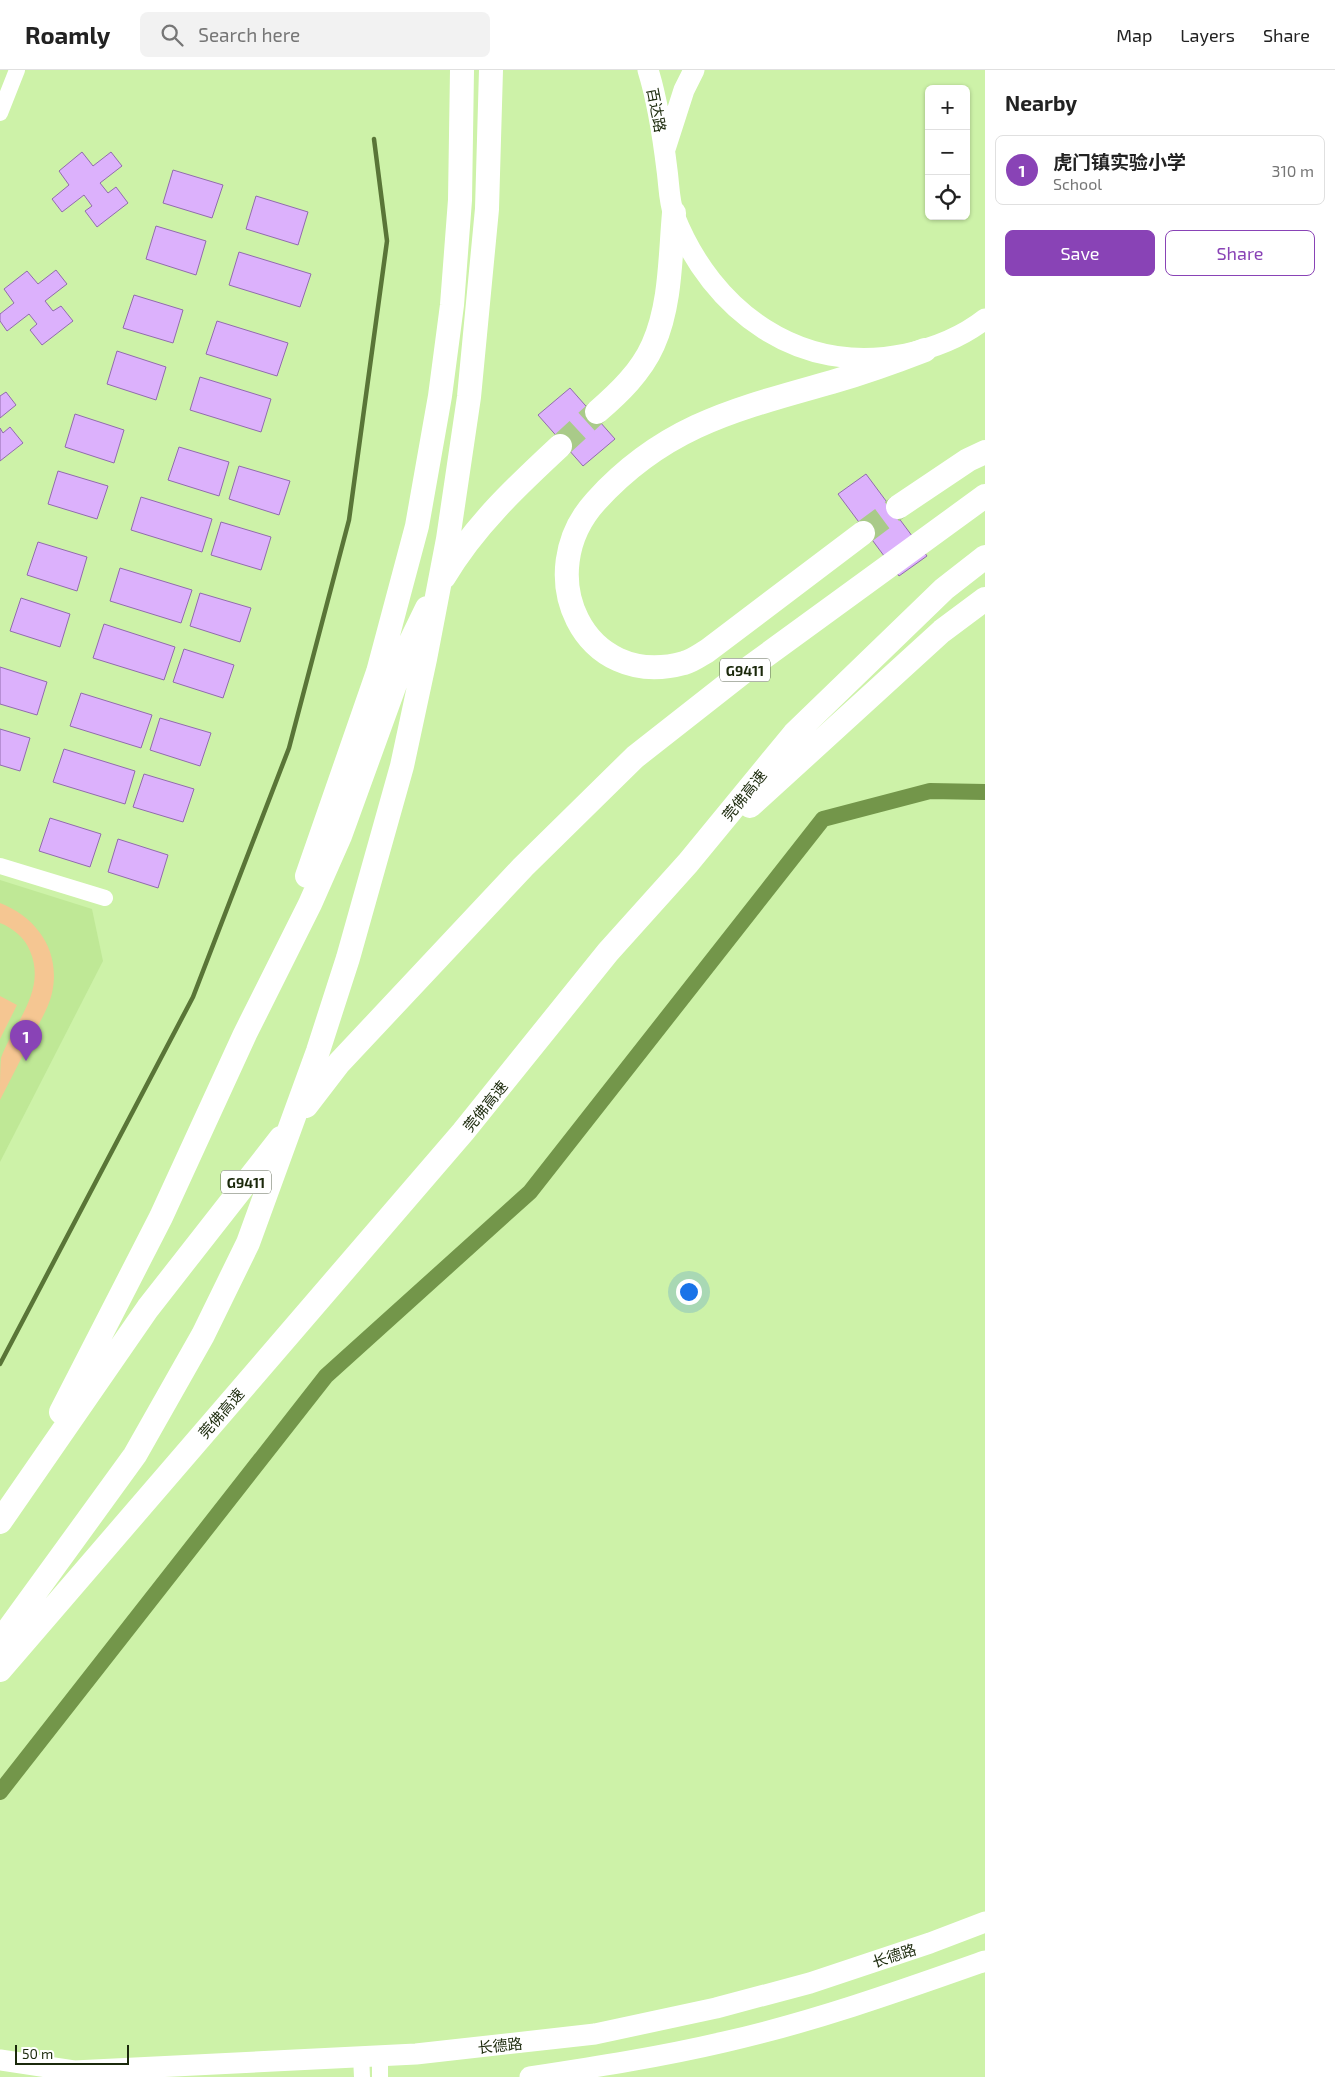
<!DOCTYPE html>
<html lang="en">
<head>
<meta charset="utf-8">
<style>
  :root { --surface:#fff; --page:#f2f2f2; --text:#222; --muted:#767676; --line:#e0e0e0; --accent:#8943b6 }
  body { margin:0; font-family:"Exo 2","Noto Sans SC",sans-serif; background:var(--page); color:var(--text) }
  .controls { position:absolute; right:15px; top:15px; display:grid; overflow:hidden; border-radius:8px; box-shadow:0 1px 4px #0004 }
  .controls button { width:45px; height:45px; display:grid; place-items:center; padding:0; border:0; border-bottom:1px solid var(--line); background:var(--surface); color:var(--text); font:25px sans-serif }
  .scale { position:absolute; left:15px; bottom:12px; width:114px; box-sizing:border-box; padding-left:5px; border:2px solid #1b290b; border-top:0; font-size:14px; line-height:18px; white-space:nowrap; color:#1b290b; -webkit-text-stroke:4px #fff; paint-order:stroke }
  .you { position:absolute; left:688px; top:1221px; width:18px; height:18px; margin:-12px; border:4px solid #fff; border-radius:50%; background:#1a73e8; box-shadow:0 0 0 8px #1a73e833 }
  .badge { display:grid; place-items:center; width:32px; height:32px; border-radius:50%; background:var(--accent); color:#fff; font-size:16px; font-weight:700 }
  .pin { position:absolute; translate:-50% -41px; filter:drop-shadow(0 1px 2px #0008) }
  .pin::after { content:''; position:absolute; top:26px; width:18px; height:15px; background:inherit; clip-path:polygon(0 0,100% 0,50% 100%) }
  .list { margin:0; padding:0; list-style:none }
  h2 { display:flex; justify-content:space-between; align-items:center; height:65px; margin:0; padding:0 20px; font-size:21px }
  h2 small { font-size:16px; font-weight:400; color:var(--muted) }
  .list li { display:grid; grid-template-columns:32px 1fr auto; gap:15px; align-items:center; box-sizing:border-box; height:70px; margin:0 10px 10px; padding:0 10px; border:1px solid var(--line); border-radius:8px }
  .list b { display:block; font-size:19px; white-space:nowrap }
  .list p { margin:0; font-size:16px; white-space:nowrap; color:var(--muted) }
  .list em { font-size:16px; font-style:normal; color:var(--muted) }
  .actions { display:flex; gap:10px; padding:15px 20px }
  .actions a { flex:1; padding:11px 0; border:1px solid var(--accent); border-radius:8px; text-align:center; font-size:18px; color:var(--accent) }
  .actions .main { background:var(--accent); color:#fff }
  .icon { flex:none; width:28px; height:28px; fill:none; stroke:currentColor; stroke-width:2; stroke-linecap:round; stroke-linejoin:round }
  .map { position:relative; flex:none; width:985px; height:2007px; overflow:hidden }
  header { display:flex; align-items:center; gap:30px; box-sizing:border-box; height:70px; padding:0 25px; background:var(--surface); border-bottom:1px solid var(--line) }
  header strong { font-size:24px }
  nav { display:flex; gap:28px; margin-inline-start:auto; font-size:18px }
  .search { width:350px; height:45px; background:var(--page); display:flex; align-items:center; gap:12px; box-sizing:border-box; padding:0 18px; border-radius:8px; color:var(--muted); font-size:19px }
  main { display:flex }
  aside { flex:1; background:var(--surface) }
  .map>svg:first-child { display:block }
</style>
</head>
<body>
<header>
<strong>Roamly</strong>
<div class="search"><svg class="icon" aria-label="search" viewBox="0 0 24 24"><circle cx="10" cy="10" r="6"/><path d="M15 15l6 6"/></svg>Search here</div>
<nav><a>Map</a><a>Layers</a><a>Share</a></nav>
</header>
<main>
<div class="map">
<svg width="985" height="2007" viewBox="0 0 985 2007">
  <rect width="100%" height="100%" fill="#cdf2a8"/>
  <path fill="#bfe896" d="M0,810L92,839L103,891L0,1092Z"/>
  <path fill="#f5c692" d="M0,833C38,848 61,882 52,923C49,937 41,949 35,962C23,984 12,1007 0,1030C0,1017 0,999 1,988C14,952 47,921 30,881C25,868 13,858 0,853Z
    M0,926L17,935L0,969Z"/>
  <g fill="none" stroke-linecap="round" stroke-linejoin="round">
    <path stroke="#597537" stroke-width="4.5" d="M0,1294L193,927L289,678L349,450L387,171L374,69"/>
    <path stroke="#73964a" stroke-width="16" d="M0,1722L326,1306L530,1122L823,749L930,721L985,722"/>
  </g>
  <path fill="#dcb1fc" stroke="#916cad" d="M82,82L93,96L111,82L122,96L100,113L108,123L116,117L128,133L97,157L85,141L92,136L84,125L62,142L52,129L69,115L59,101Z
    M173,100L223,115L212,148L163,133Z
    M256,126L308,142L298,175L246,159Z
    M156,156L206,171L196,205L146,189Z
    M239,182L311,204L300,237L229,215Z
    M56,200L67,214L45,231L53,241L61,236L73,251L42,275L30,260L37,254L29,244L7,261L0,251V244L14,233L4,219L27,201L38,214Z
    M134,225L183,240L173,273L123,258Z
    M217,251L288,273L277,306L206,284Z
    M117,281L166,297L156,330L107,314Z
    M200,307L271,329L261,362L190,340Z
    M570,318L615,369L583,396L538,345Z
    M6,322L16,335L0,348V326Z
    M75,344L124,360L114,393L65,377Z
    M10,357L23,373L0,391V358L3,363Z
    M179,377L229,392L219,426L168,410Z
    M239,396L290,411L279,445L229,429Z
    M58,401L108,416L97,449L48,434Z
    M866,404L927,486L899,506L838,424Z
    M141,427L212,449L202,482L131,460Z
    M221,452L271,467L261,500L211,485Z
    M38,472L87,487L77,521L27,505Z
    M120,498L192,520L181,553L110,531Z
    M200,523L251,538L240,572L190,556Z
    M21,528L70,544L60,577L10,561Z
    M104,554L175,577L164,610L93,588Z
    M184,579L234,595L223,628L173,612Z
    M0,597L47,612L37,645L0,634Z
    M81,623L152,645L141,678L70,656Z
    M160,648L211,663L200,696L150,680Z
    M0,659L30,668L20,701L0,695Z
    M64,679L135,701L125,734L53,712Z
    M144,704L194,719L183,752L133,737Z
    M50,748L101,764L90,797L39,781Z
    M118,769L168,785L158,818L108,802Z"/>
  <g fill="none" stroke-linecap="round" stroke-linejoin="round">
    <path stroke="#a9ca89" stroke-width="24" stroke-dasharray="24 12" stroke-linecap="butt" d="M560,376L597,342
      M863,463L898,437"/>
    <path stroke="#fff" stroke-width="16" d="M0,43L17,0
      M0,796L105,828
      M380,1985V2007
      M361,1986L362,2007"/>
    <path stroke="#fff" stroke-width="21" d="M648,0C658,32 663,67 667,100C669,114 669,132 674,145C712,242 800,306 906,284C934,278 962,267 985,249
      M665,79L684,20L694,0
      M0,1990L74,2001L416,1984L595,1964L716,1938L810,1913L930,1873L985,1852
      M530,2007C595,1997 660,1987 724,1972C813,1952 900,1921 985,1891"/>
    <path stroke="#fff" stroke-width="24" d="M597,342C619,323 641,302 653,275C671,235 670,187 674,143
      M898,437L968,390L985,382
      M863,463L707,581C700,585 692,591 684,593C583,621 530,503 596,431C665,355 737,339 832,312C863,303 894,292 925,280
      M444,507C474,456 518,415 560,376
      M750,736L942,561L985,529
      M307,806L378,602L417,456L440,326L452,235L460,130L462,0
      M306,1036L339,993L523,797L635,687L742,603L985,426
      M61,1342L161,1147L245,964L310,834L340,766L410,573L427,538
      M0,1452L148,1238L281,1068
      M0,1571L135,1385L203,1265L248,1173L318,981L348,888L402,696L425,589L448,469L469,327L487,139L491,0
      M0,1600L463,1062L608,882L688,793L794,664L944,519L985,487"/>
  </g>
  <g text-anchor="middle" dominant-baseline="central" stroke-width="4.5" stroke-linejoin="round" paint-order="stroke">
    <g fill="#fff" stroke="#5f6954" stroke-width="1">
      <rect x="720" y="588.5" width="50" height="23" rx="4"/>
      <rect x="221" y="1100.5" width="50" height="23" rx="4"/>
    </g>
    <g font-size="14" font-weight="bold" fill="#1b290b">
      <text x="745" y="600">G9411</text>
      <text x="246" y="1112">G9411</text>
    </g>
    <g font-size="15" fill="#1b290b" stroke="#fff">
      <text transform="translate(657 40) rotate(79)">百达路</text>
      <text transform="translate(744 725) rotate(-51)">莞佛高速</text>
      <text transform="translate(485 1036) rotate(-51)">莞佛高速</text>
      <text transform="translate(221 1343) rotate(-49)">莞佛高速</text>
      <text transform="translate(894 1885) rotate(-18)">长德路</text>
      <text transform="translate(500 1975) rotate(-6)">长德路</text>
    </g>
  </g>
</svg>
<div class="controls">
<button>+</button>
<button>−</button>
<button><svg class="icon" aria-label="locate" viewBox="0 0 24 24"><circle cx="12" cy="12" r="6"/><path d="M12 2v4M12 18v4M2 12h4M18 12h4"/></svg></button>
</div>
<div class="scale">50 m</div>
<div class="you"></div>
<div class="pin badge" style="left:26px;top:991px">1</div>
</div>
<aside>
<h2>Nearby<small></small></h2>
<ul class="list">
<li><span class="badge">1</span><div><b>虎门镇实验小学</b><p>School</p></div><em>310 m</em></li>
</ul>
<div class="actions"><a class="main">Save</a><a>Share</a></div>
</aside>
</main>
</body>
</html>
